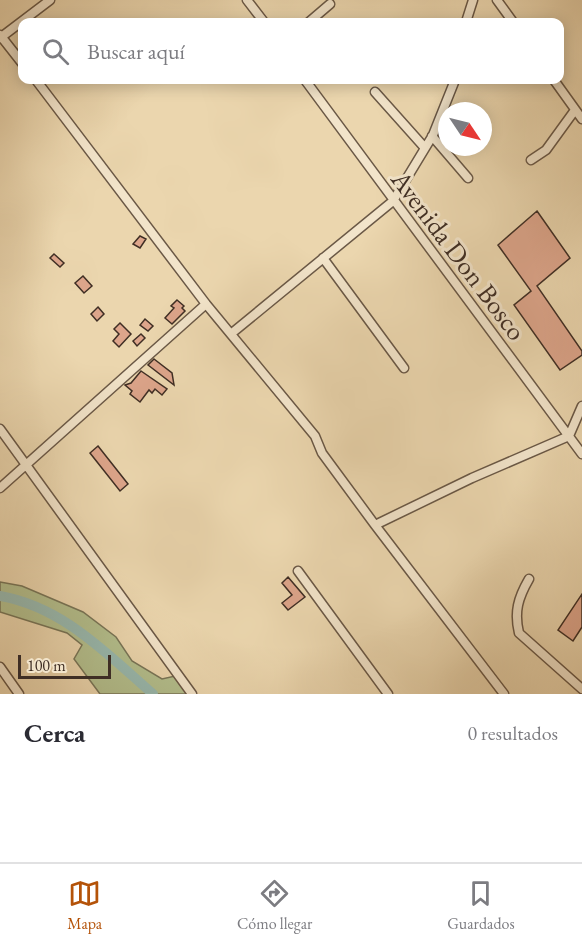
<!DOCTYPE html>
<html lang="es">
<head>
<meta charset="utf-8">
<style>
  :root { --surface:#fff; --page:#f2f2f3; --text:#2b2b33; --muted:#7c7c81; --line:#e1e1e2; --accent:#b45309 }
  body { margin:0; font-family:"EB Garamond",serif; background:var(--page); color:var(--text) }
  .compass { position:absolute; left:438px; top:102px; width:54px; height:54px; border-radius:50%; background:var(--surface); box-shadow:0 3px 15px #0003; rotate:125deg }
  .scale { position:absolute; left:18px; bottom:15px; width:93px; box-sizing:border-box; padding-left:6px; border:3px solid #3f2e24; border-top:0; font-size:16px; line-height:21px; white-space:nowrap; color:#3f2e24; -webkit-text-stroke:4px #f2e4ca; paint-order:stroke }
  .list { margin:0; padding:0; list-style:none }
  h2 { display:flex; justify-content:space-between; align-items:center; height:78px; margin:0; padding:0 24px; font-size:26px }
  h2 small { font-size:20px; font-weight:400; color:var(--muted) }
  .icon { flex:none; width:33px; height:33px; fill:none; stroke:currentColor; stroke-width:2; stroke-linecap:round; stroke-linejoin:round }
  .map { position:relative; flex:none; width:582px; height:694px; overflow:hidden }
  .search { position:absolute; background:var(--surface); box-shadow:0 3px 15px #0003; left:18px; right:18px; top:18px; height:66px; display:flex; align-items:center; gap:15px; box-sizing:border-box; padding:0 21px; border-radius:12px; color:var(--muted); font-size:22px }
  .sheet { height:168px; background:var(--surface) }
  nav { display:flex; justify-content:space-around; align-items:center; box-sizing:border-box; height:84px; border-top:2px solid var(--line); background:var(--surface); font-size:16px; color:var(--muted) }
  nav a { display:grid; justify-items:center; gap:3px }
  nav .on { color:var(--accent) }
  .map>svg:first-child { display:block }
</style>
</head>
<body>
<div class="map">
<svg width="582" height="694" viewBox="0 0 582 694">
  <rect width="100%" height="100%" fill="#ebd6ae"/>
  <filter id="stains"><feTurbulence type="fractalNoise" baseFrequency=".00333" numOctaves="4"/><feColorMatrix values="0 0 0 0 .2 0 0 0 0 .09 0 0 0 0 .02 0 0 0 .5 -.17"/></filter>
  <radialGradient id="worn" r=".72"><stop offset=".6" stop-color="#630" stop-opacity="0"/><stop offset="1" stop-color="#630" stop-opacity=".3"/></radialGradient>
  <path fill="#b3bf8e" stroke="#797659" stroke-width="1.5" d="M0,582L22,586L83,612L116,637L132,661L162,679L175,676L189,694H100L74,659L82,645L67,633L0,612Z"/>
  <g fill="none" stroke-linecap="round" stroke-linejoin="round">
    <path stroke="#98b9af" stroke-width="10" d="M0,596C63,607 107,654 153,694"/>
  </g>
  <path fill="#dda58b" stroke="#3f2e24" stroke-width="1.5" d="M537,211L570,258L537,286L582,351V355L560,370L514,305L531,291L498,245Z
    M140,236L146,239L140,248L133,244Z
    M54,254L64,263L60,267L50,258Z
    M83,276L92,286L84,293L75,283Z
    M177,300L184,306L182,308L185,311L172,324L165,318L174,308L171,306Z
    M98,307L104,314L97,321L91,314Z
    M145,319L153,326L148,331L140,325Z
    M120,323L131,334L119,347L113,341L119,334L114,329Z
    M141,334L145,338L137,346L133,341Z
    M154,359L172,373L174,385L148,365Z
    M141,371L167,389L162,395L155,389L152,393L149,390L140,402L130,394L132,391L125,385L131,383Z
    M98,446L128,484L120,491L90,453Z
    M288,577L305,597L288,610L282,603L292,595L282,583Z
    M582,594V627L573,641L558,630Z"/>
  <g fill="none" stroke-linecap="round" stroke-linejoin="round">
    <g stroke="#6a5846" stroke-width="11">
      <path id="minor" d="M247,0L264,22
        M497,0L513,22
        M309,22L330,4
        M466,22L473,0
        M0,35L22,63
        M0,38L50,0
        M36,80L206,304L315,436L322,453L375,525L504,694
        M305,80L582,454
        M554,80L582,119
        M375,92L425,148
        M432,136L468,178
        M531,160L546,150L575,110
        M323,258L404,368
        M232,333L393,201L433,135L455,80
        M0,429L192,694
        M0,488L206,304
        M375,525L472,478L569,436L582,406
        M298,571L388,694
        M529,579C518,598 514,612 519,633L582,689
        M0,667L19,694"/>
    </g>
    <use href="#minor" stroke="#f2e4ca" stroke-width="8"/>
  </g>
  <g text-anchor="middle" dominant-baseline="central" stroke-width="6" stroke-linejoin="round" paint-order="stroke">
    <g font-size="27" fill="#3f2e24" stroke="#f2e4ca">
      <text transform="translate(459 255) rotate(53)">Avenida Don Bosco</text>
    </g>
  </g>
  <rect width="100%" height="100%" filter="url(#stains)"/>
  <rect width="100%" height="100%" fill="url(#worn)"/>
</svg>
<svg class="compass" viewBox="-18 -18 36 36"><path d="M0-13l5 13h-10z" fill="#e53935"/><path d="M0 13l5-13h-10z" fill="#7c7c81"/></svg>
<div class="scale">100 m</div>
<div class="search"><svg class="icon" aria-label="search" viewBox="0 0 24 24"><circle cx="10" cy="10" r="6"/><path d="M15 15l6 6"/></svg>Buscar aquí</div>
</div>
<section class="sheet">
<h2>Cerca<small>0 resultados</small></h2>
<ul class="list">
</ul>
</section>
<nav>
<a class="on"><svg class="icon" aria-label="map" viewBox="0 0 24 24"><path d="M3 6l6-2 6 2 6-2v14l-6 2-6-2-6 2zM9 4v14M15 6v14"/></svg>Mapa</a>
<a><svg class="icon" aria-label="directions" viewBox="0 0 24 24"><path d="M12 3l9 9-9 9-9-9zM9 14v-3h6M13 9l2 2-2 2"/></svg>Cómo llegar</a>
<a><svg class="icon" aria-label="saved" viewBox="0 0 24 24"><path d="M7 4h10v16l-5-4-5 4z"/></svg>Guardados</a>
</nav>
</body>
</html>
